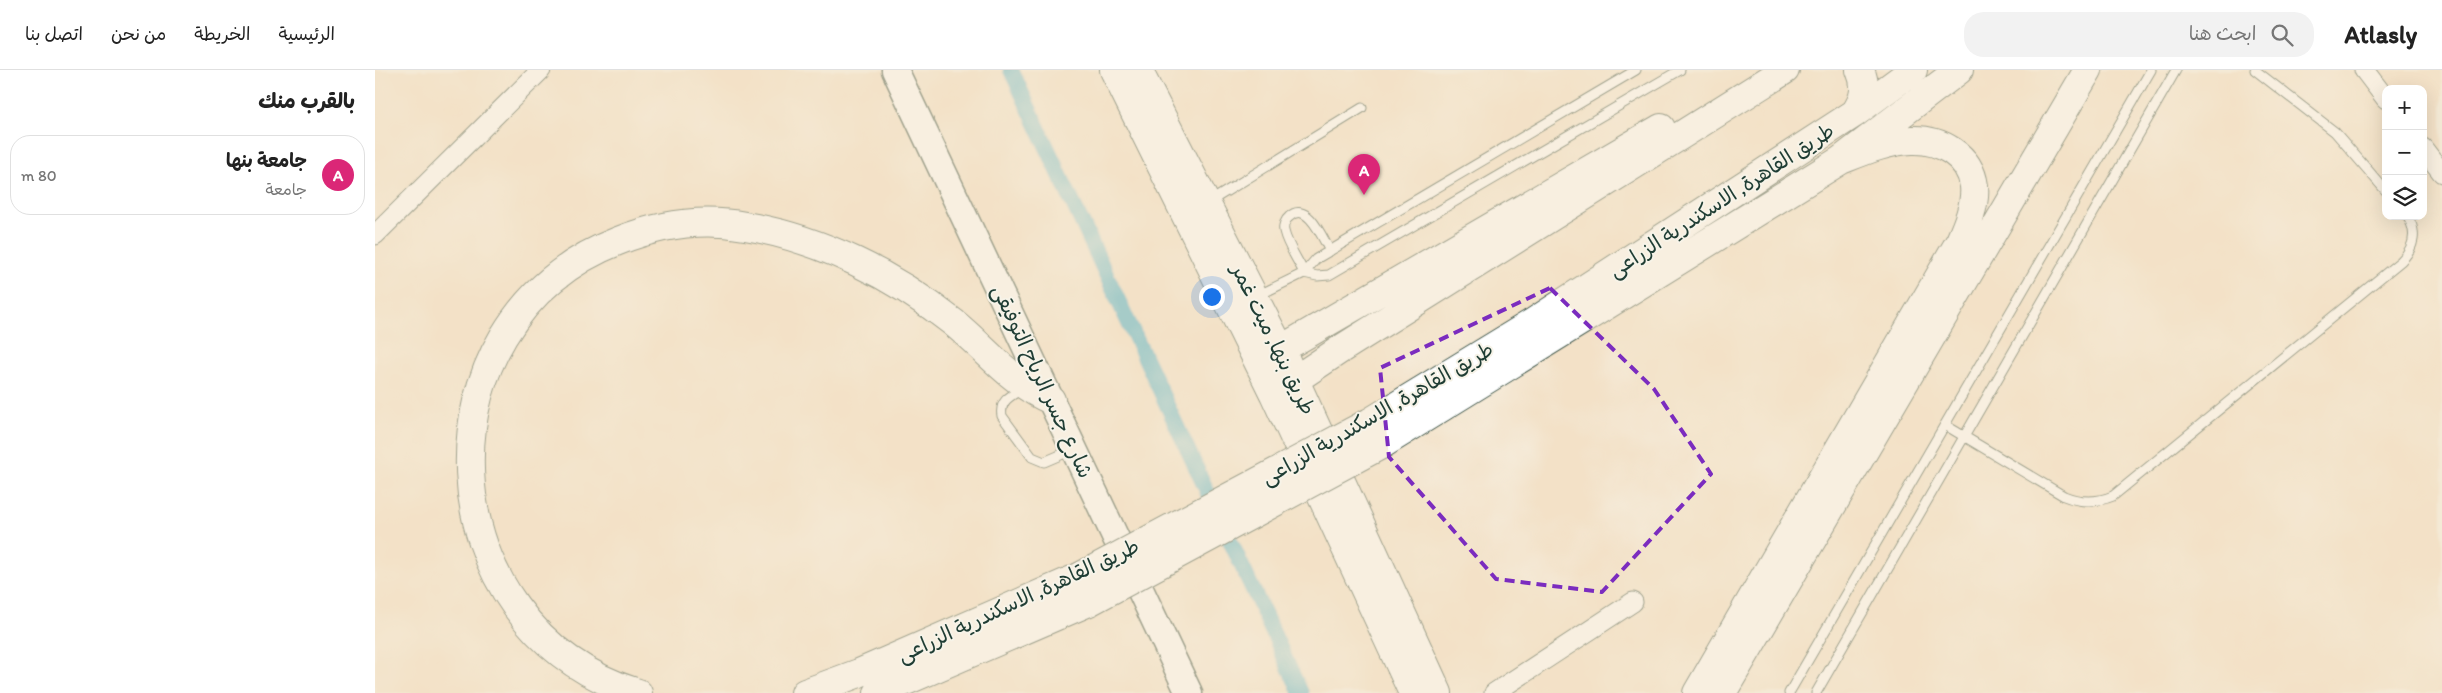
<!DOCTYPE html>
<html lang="ar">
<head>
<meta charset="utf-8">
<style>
  :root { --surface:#fff; --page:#f2f2f2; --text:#222; --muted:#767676; --line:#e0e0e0; --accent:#db2777 }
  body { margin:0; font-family:Itim,"Playpen Sans Arabic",sans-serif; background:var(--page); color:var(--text); direction:rtl }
  .controls { position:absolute; right:15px; top:15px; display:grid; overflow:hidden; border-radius:10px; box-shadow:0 5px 20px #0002 }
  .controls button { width:45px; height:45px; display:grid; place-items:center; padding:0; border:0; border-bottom:1px solid var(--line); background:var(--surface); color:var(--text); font:25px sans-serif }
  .you { position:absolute; left:836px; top:226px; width:18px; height:18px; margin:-12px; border:4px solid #fff; border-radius:50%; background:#1a73e8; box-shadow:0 0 0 8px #1a73e833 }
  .badge { display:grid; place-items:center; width:32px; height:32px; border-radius:50%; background:var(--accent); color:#fff; font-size:16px; font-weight:700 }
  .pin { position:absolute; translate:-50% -41px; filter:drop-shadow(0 1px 2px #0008) }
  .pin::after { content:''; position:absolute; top:26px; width:18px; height:15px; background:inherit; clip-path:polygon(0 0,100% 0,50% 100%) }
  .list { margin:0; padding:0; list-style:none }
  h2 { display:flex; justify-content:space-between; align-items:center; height:65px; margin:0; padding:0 20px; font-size:21px }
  h2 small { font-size:16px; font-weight:400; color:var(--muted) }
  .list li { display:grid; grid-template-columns:32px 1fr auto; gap:15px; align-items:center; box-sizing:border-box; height:80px; margin:0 10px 10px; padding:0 10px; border:1px solid var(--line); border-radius:20px }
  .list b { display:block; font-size:19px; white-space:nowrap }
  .list p { margin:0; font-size:16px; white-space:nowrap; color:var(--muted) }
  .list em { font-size:16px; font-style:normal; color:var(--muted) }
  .icon { flex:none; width:28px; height:28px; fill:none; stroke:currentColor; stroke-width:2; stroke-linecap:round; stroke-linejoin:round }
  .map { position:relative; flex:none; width:2067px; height:623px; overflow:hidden; direction:ltr }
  header { display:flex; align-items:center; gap:30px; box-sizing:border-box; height:70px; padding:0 25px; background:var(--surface); border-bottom:1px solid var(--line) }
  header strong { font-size:24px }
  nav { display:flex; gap:28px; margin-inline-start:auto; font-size:18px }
  .search { width:350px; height:45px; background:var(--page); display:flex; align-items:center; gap:12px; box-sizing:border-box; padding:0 18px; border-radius:20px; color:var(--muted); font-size:19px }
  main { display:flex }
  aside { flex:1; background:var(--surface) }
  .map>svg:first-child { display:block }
</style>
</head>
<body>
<header>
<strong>Atlasly</strong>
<div class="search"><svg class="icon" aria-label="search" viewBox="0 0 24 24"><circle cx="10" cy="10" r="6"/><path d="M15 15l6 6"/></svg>ابحث هنا</div>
<nav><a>الرئيسية</a><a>الخريطة</a><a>من نحن</a><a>اتصل بنا</a></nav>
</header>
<main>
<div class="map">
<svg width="2067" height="623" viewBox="0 0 2067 623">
  <rect width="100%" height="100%" fill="#f7f3e8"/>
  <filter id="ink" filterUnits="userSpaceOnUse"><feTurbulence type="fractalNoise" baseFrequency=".02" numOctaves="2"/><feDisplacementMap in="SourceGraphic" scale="10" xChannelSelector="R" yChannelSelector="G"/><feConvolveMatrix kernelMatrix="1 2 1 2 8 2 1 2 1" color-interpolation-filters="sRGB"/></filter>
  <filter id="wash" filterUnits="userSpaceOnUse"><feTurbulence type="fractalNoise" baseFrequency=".0096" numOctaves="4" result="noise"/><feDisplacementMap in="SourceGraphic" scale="20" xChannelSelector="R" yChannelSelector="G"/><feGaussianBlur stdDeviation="1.12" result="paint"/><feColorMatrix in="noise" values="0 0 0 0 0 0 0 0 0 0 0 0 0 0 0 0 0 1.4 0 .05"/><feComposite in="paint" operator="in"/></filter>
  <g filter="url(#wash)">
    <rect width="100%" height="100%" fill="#f3e1c7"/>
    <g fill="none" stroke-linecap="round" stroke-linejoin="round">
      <path stroke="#4bb0ca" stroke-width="16" d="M636,0L926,623"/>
    </g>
  </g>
  <g filter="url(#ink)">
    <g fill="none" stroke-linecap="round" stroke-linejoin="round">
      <g stroke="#3f564a" stroke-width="11">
        <path id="service" d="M1880,0L1960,62L2011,121
          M834,132L987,38
          M955,181C948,169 932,129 914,147C910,150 908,156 909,161C912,175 923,190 929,203L942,206L954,205L1305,0
          M882,226L929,203L941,189L1261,0
          M649,318C637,325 624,330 627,346L657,387L669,392L697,380
          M1570,355L1689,426C1706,433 1721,433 1738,426L2026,191C2039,178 2043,162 2032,146
          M1414,623L1776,0
          M1441,623L1801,0"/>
      </g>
      <g stroke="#3f564a" stroke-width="21">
        <path id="minor" d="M1989,0L2011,29
          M2048,78L2067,103
          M0,165L166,0
          M1119,623L1258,532"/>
      </g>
      <g stroke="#3f564a" stroke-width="29">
        <path id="secondary" d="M520,0L814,623"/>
      </g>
      <g stroke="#3f564a" stroke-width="30">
        <path id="trunk" d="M739,0L899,324L1038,623
          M763,0L906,280L1063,623
          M1480,43C1490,28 1492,16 1485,0
          M891,288L1286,58
          M905,320L966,279L1410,0
          M995,352L1157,253L1480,43L1538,0
          M1006,375L1466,90L1584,0
          M263,623C50,558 35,252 243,171C283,155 327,148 370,156C445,168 520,206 579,253C612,280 637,313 676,330
          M430,623L484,603L704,507
          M503,623L714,532
          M1322,623L1585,171C1592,155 1601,134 1599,116C1595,85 1565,69 1537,70C1512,71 1489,81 1466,90
          M1347,623L1713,0"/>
      </g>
      <use href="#service" stroke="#fff" stroke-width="9"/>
      <use href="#minor" stroke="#fff" stroke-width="19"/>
      <use href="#secondary" stroke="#fff" stroke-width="26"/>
      <use href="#trunk" stroke="#fff" stroke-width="28"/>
      <g stroke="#3f564a" stroke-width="30" stroke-linecap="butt">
        <path id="trunk-bridge" d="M704,507L995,352
          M714,532L1006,375"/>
      </g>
      <use href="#trunk-bridge" stroke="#fff" stroke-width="28"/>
    </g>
  </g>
  <path d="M0 0H2067V623H0ZM1175,218L1279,319L1336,404L1227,522L1121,509L1014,387L1005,298Z" fill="#f3e1c7" fill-opacity=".55" fill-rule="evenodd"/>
  <path fill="none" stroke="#7b2cbf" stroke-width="4" stroke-dasharray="10 6" stroke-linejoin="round" d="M1175,218L1279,319L1336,404L1227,522L1121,509L1014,387L1005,298Z"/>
  <g text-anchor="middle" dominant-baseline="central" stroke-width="4" stroke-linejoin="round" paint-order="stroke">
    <g font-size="21" fill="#1f3d34" stroke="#f7f3e8">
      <text transform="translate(1346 130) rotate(-33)">طريق القاهرة, الاسكندرية الزراعى</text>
      <text transform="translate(899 269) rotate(64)">طريق بنها, ميت غمر</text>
      <text transform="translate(668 311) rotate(65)">شارع جسر الرياح التوفيقى</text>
      <text transform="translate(1002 343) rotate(-30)">طريق القاهرة, الاسكندرية الزراعى</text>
      <text transform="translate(643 530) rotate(-25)">طريق القاهرة, الاسكندرية الزراعى</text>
    </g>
  </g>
</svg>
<div class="controls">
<button>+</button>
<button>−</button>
<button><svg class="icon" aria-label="layers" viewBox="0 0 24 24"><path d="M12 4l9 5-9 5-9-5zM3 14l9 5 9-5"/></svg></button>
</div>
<div class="you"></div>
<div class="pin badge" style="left:989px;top:125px">A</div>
</div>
<aside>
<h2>بالقرب منك<small></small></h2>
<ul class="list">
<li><span class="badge">A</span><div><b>جامعة بنها</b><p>جامعة</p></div><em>80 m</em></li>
</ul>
</aside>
</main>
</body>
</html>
